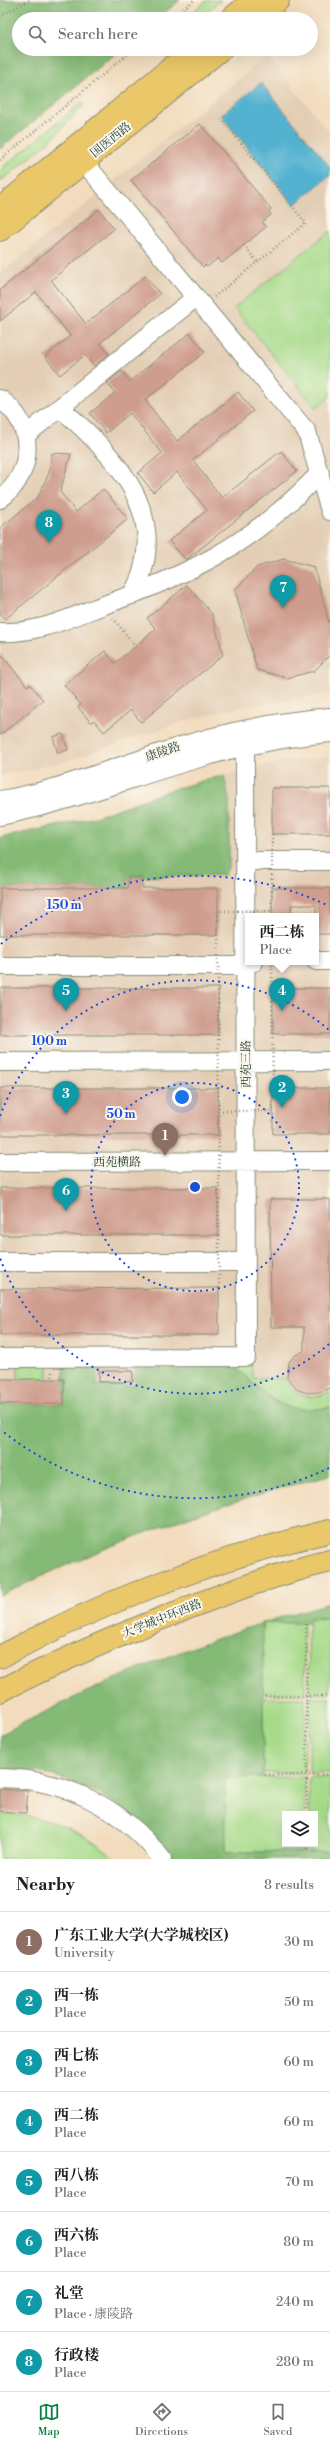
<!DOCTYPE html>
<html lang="en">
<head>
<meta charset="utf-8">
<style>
  :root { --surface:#fff; --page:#f2f2f2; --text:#202124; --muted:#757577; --line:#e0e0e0; --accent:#0b8043 }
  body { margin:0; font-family:"Libre Bodoni","Noto Serif SC",serif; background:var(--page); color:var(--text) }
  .controls { position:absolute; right:12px; bottom:12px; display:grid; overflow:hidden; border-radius:0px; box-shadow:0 4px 16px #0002 }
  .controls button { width:36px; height:36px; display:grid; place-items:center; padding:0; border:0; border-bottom:1px solid var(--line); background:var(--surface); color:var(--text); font:20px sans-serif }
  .you { position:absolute; left:182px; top:1097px; width:14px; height:14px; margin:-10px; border:3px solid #fff; border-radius:50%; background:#1a73e8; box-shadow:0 0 0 6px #1a73e833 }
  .badge { display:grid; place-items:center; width:26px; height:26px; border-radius:50%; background:var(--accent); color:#fff; font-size:13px; font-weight:700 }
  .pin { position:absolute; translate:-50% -33px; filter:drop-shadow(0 1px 2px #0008) }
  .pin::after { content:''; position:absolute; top:21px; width:14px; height:12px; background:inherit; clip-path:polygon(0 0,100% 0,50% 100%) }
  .popup { position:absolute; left:245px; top:913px; width:74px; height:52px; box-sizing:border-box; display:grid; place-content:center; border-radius:0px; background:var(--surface); filter:drop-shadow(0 1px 3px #0005); font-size:13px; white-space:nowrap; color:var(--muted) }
  .popup b { font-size:15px; color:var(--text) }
  .popup::after { content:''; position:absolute; left:50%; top:100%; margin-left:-8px; border:8px solid transparent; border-top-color:var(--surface) }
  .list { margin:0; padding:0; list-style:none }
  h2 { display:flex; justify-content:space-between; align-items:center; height:52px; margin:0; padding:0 16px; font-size:17px }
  h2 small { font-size:13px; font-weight:400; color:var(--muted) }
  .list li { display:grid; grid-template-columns:26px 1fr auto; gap:12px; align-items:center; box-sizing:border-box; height:60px; padding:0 16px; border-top:1px solid var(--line) }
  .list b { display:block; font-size:15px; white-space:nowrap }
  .list p { margin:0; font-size:13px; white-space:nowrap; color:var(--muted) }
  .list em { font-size:13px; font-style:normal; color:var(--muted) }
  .icon { flex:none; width:22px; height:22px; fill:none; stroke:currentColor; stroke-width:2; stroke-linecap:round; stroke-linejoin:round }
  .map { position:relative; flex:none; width:330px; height:1859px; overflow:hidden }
  .search { position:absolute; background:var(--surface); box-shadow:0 4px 16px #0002; left:12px; right:12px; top:12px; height:44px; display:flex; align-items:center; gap:10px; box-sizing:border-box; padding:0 14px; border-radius:22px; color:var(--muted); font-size:15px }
  .sheet { height:532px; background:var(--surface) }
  nav { display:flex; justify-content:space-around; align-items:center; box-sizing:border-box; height:56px; border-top:1px solid var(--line); background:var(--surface); font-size:11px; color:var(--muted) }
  nav a { display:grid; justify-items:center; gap:2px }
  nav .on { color:var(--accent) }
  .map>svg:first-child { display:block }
</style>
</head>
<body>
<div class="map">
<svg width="330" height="1859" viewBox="0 0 330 1859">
  <rect width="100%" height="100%" fill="#fbf7ec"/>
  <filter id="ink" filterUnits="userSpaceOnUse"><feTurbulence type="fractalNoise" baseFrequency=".025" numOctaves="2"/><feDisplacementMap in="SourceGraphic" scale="8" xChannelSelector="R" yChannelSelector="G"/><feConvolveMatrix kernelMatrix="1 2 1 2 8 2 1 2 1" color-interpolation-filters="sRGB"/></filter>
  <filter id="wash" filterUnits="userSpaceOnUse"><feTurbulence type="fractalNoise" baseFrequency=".012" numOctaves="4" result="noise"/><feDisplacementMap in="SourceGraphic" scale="16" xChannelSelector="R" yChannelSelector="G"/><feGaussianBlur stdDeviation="0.9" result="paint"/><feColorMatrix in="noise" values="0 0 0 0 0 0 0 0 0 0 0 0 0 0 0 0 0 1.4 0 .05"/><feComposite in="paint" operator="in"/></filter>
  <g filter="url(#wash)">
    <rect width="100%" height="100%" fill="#f2dcbd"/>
    <path fill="#e3cdb4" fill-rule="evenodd" d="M267,56L330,133V694L230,709L182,722L63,762L0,776V274Z
      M330,756V1475L243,1498L155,1529L46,1574L0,1596V838L92,818L199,781L281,762ZM248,916H316V962H248Z"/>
    <path fill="#a6da89" stroke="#628c5e" d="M207,0H221L198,19H184Z
      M82,102L84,105L49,142L0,182V170Z
      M330,231V397L316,408L234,308Z
      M18,1364H48V1379H18Z
      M251,1364L253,1378H286C291,1397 314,1402 330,1391V1407C274,1418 271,1393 232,1366Z
      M330,1618V1694H309L308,1619Z
      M263,1623H304L305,1694H263Z
      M263,1698H305V1773H263Z
      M309,1698H330V1773H309Z
      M225,1777H305V1814H285V1844H305V1852H226Z
      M309,1777H330V1852H309V1844H315V1814H309Z
      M0,1814C43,1814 83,1830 115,1859H0Z"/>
    <path fill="#84ba75" stroke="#527c54" d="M0,0H180L157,19H19V49H121L0,149Z
      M224,775L229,800V866L224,875L128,877V888H0V838L92,818L174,789Z
      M64,1364H97V1385H135V1364L232,1366C242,1371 250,1381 258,1389C278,1409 303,1412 330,1407V1475C216,1503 106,1544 0,1596V1404H64Z
      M330,1603V1618H309L308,1623H263V1777L225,1778L226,1852H330V1859H173C132,1803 70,1769 0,1769V1735C108,1678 212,1635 330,1603Z"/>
    <path fill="#52b2d0" stroke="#387882" d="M261,83L330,167V175L294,205L221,115Z"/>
    <g id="blocks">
      <path fill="#cf9d8e" d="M200,124L271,209L269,211L271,215L262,222L266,227L222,263L218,258L207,267L205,265L203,267L131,180Z
        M99,209L114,229L51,280L86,324L145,276L160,294L100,343L109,354L94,366L85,355L60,375L45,357L70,336L36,292L0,321V290Z
        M190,333L205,352L145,400L177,441L238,392L253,411L193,460L222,498L281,451L297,471L186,560L169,541L207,510L177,472L153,492L138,473L162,453L130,413L106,433L90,413L115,393L107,383L122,371L130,381Z
        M52,453L71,454L60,492L76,512L103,489L128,519L5,619L0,613V528L38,497L49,473Z
        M284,559L314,567L330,626V655L314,671L287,678L257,670L235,590L257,567Z
        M187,585L212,614L223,655L141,722L131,710L104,732L94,720L91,723L78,707L81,705L64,685L105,651L115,663L156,629L147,618Z
        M0,653L27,686L30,684L43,700L0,735Z
        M63,734L68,750L58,753L53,737Z
        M272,788H330V834H272Z
        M128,877H142V888H218V935H0V888H128Z
        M272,888H330V934H316V905H291V916H272Z
        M0,988H218V1035H0Z
        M273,988H330V1034H273Z
        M0,1088H218V1135H0Z
        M273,1088H330V1134H273Z
        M0,1188H218V1235H0Z
        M270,1199H330V1388L319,1392L308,1393L298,1390L287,1377L289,1362L294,1356L304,1351V1327H271Z
        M219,1288V1335H0V1289Z
        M99,1371H133V1382H99Z
        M0,1379H64V1404H0Z
        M0,1789L28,1791L26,1813L0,1811Z"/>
    </g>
  </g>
  <g filter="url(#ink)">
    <use href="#blocks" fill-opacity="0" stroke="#888c78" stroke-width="1"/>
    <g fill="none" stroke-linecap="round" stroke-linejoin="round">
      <g stroke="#888c78" stroke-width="20">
        <path id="minor" d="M84,162L307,432L330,511
          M0,399C36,423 35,474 0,499
          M60,408C116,455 175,519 132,595
          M26,435L196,297
          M0,632C34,634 65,620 96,608C190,574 249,547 320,473
          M0,800C56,791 107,770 160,753C215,734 273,722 330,717
          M0,816C67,803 130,778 196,759C240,746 285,737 330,733
          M245,861H330
          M316,961H330
          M0,966H234L254,962
          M0,1062L330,1061
          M0,1162L330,1161
          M0,1262H246
          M0,1358L246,1357L245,746
          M0,1778C65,1779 122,1807 162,1859"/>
      </g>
      <g stroke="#888c78" stroke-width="24">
        <path id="major" d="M231,19L253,0
          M256,19L278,0
          M0,209L194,49
          M0,230L221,49
          M0,1657C101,1602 218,1557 330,1531
          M0,1691C59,1661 119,1635 180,1611C229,1592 279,1573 330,1561"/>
      </g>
      <path stroke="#888c78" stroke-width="2.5" stroke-dasharray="1 3" stroke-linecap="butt" d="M0,16L30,0
        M171,19L194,0
        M0,160L134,49
        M244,245L257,262
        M214,297L306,223L219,116
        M113,618L135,646
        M52,1372V1379
        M306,1624L307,1814
        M265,1696H330
        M265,1775H330
        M307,1844V1851"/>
      <use href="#minor" stroke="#fff" stroke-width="18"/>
      <use href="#major" stroke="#eac769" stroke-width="22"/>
      <path stroke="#888c78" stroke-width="2.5" stroke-dasharray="1 3" stroke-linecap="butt" d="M272,834V916
        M218,1111H273L272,962
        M219,1288L218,911H272"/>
    </g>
  </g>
  <g fill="none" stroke="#1d4ed8" stroke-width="2" stroke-dasharray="2 4">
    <circle cx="195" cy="1187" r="104"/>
    <path d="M329 1344A207 207 0 0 1 0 1258M0 1116A207 207 0 0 1 329 1030"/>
    <path d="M329 1468A311 311 0 0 1 1 1430M1 944A311 311 0 0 1 329 906"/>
  </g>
  <g text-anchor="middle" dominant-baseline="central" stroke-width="4" stroke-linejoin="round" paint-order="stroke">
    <g font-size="12" fill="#1f3d34" stroke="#fbf7ec">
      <text transform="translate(111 140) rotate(-39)">国医西路</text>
      <text transform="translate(163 752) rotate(-19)">康陵路</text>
      <text transform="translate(246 1064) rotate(-90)">西苑三路</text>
      <text x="117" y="1162">西苑横路</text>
      <text transform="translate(162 1619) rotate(-22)">大学城中环西路</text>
    </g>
  </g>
  <circle cx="195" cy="1187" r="6" fill="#1d4ed8" stroke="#fbf7ec" stroke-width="2"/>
  <g font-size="12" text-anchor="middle" font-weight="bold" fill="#1d4ed8" stroke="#fbf7ec" stroke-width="4" stroke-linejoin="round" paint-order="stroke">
    <text x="64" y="909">150 m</text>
    <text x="49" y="1045">100 m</text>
    <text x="121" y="1118">50 m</text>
  </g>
</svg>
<div class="controls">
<button><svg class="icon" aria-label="layers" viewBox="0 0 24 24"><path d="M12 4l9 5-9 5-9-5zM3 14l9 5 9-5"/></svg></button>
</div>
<div class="you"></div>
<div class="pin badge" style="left:165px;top:1156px;background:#8d6e63">1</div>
<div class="pin badge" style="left:282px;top:1108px;background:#0f9aa8">2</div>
<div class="pin badge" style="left:66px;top:1114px;background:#0f9aa8">3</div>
<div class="pin badge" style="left:282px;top:1011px;background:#0f9aa8">4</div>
<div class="popup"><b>西二栋</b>Place</div>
<div class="pin badge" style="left:66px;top:1011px;background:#0f9aa8">5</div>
<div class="pin badge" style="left:66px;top:1211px;background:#0f9aa8">6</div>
<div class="pin badge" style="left:283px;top:608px;background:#0f9aa8">7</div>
<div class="pin badge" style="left:49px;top:543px;background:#0f9aa8">8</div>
<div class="search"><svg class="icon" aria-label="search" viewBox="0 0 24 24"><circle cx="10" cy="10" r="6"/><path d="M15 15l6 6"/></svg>Search here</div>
</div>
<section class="sheet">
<h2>Nearby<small>8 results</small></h2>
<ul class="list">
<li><span class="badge" style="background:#8d6e63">1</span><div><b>广东工业大学(大学城校区)</b><p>University</p></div><em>30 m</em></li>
<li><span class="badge" style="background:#0f9aa8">2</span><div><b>西一栋</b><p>Place</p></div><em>50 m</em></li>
<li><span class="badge" style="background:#0f9aa8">3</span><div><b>西七栋</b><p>Place</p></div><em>60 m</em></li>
<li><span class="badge" style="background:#0f9aa8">4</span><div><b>西二栋</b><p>Place</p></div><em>60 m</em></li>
<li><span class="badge" style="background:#0f9aa8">5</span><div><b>西八栋</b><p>Place</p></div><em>70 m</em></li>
<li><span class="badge" style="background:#0f9aa8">6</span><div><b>西六栋</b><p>Place</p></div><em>80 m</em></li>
<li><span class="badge" style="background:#0f9aa8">7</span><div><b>礼堂</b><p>Place · 康陵路</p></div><em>240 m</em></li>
<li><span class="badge" style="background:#0f9aa8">8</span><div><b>行政楼</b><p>Place</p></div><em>280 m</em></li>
</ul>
</section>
<nav>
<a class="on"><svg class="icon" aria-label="map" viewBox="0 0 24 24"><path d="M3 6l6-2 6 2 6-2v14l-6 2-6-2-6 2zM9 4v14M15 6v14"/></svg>Map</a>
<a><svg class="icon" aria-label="directions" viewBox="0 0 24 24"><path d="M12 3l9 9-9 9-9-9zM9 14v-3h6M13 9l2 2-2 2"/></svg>Directions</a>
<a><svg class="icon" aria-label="saved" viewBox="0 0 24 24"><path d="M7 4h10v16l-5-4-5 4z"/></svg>Saved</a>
</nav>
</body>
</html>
